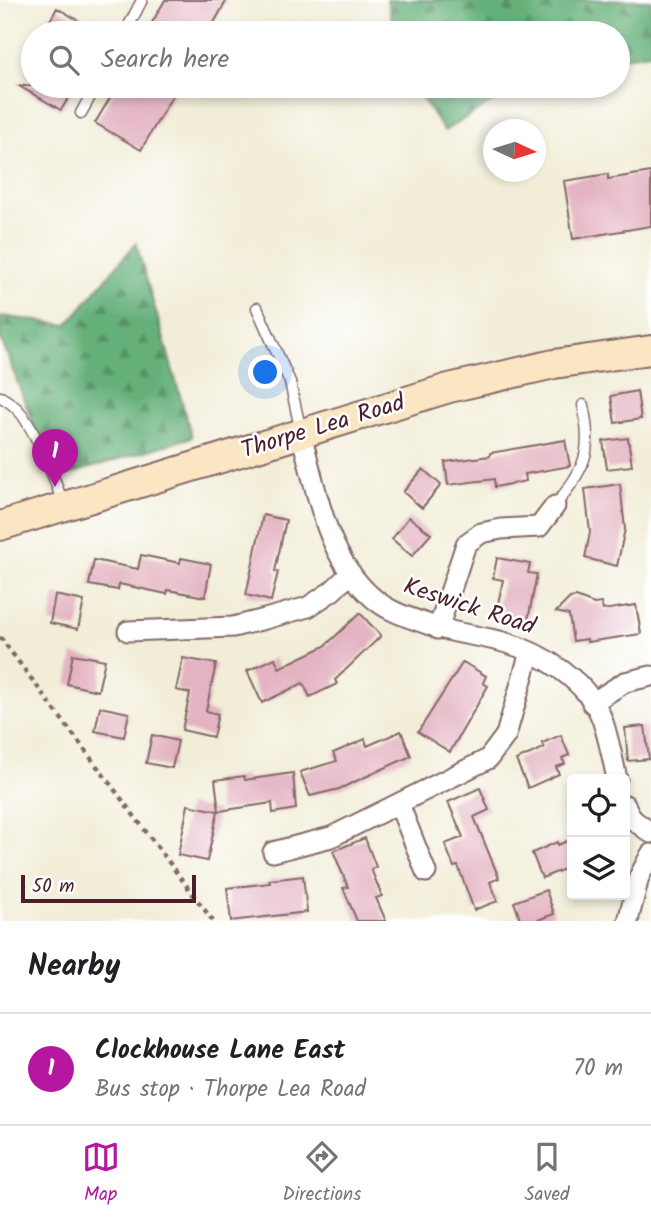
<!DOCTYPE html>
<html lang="en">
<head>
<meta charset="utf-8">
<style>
  :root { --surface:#fff; --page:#f6f6f6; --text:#202124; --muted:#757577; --line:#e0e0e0; --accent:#b5179e }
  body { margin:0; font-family:Kalam,sans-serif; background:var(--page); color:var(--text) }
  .controls { position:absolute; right:21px; bottom:21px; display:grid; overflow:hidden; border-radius:7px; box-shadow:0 4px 10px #0003 }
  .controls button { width:63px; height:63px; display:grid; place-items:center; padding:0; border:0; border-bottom:2px solid var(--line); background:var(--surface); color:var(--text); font:35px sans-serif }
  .compass { position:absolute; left:483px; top:119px; width:63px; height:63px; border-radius:50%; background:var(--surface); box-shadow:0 4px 10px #0003; rotate:94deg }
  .scale { position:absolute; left:21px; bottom:18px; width:175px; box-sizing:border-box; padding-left:7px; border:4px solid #4a1f2b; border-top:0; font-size:19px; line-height:24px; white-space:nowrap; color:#4a1f2b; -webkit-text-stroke:5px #fff; paint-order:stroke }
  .you { position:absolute; left:266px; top:373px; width:24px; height:24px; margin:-18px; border:5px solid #fff; border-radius:50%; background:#1a73e8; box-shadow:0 0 0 10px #1a73e833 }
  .badge { display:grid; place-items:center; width:46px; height:46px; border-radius:50%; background:var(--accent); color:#fff; font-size:23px; font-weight:700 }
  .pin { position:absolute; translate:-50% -58px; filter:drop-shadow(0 2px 4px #0008) }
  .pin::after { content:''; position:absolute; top:37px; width:24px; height:21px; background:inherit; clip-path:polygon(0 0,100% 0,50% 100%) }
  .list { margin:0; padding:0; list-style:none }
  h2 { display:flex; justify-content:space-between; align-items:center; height:91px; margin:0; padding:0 28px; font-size:30px }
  h2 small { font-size:23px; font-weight:400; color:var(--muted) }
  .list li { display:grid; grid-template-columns:46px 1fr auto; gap:21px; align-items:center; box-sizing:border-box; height:112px; padding:0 28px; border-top:2px solid var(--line) }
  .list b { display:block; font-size:26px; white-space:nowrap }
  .list p { margin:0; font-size:23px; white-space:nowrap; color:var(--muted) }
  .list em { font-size:23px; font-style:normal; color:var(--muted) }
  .icon { flex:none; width:38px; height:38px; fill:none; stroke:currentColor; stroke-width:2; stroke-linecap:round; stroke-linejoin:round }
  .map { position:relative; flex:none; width:651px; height:921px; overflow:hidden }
  .search { position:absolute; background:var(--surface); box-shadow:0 4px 10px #0003; left:21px; right:21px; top:21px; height:77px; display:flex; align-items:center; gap:18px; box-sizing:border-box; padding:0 24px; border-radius:38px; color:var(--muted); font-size:26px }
  .sheet { height:203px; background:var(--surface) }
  nav { display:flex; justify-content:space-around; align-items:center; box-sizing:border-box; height:98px; border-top:2px solid var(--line); background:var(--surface); font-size:19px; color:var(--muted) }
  nav a { display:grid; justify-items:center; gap:4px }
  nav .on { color:var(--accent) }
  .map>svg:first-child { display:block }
</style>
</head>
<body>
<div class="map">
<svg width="651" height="921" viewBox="0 0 651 921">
  <defs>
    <pattern id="forest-firs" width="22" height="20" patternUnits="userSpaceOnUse" patternTransform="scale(1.75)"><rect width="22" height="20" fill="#65b079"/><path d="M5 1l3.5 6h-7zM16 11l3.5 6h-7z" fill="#558f63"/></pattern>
  </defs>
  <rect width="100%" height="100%" fill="#fff"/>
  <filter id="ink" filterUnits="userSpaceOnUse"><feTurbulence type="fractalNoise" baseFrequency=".0143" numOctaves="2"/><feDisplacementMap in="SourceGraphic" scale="14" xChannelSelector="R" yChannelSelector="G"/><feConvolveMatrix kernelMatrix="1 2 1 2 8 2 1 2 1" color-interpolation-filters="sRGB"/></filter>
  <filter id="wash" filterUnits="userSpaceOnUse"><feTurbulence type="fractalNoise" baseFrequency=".00686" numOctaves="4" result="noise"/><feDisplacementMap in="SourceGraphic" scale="28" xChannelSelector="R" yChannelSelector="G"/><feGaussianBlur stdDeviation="1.57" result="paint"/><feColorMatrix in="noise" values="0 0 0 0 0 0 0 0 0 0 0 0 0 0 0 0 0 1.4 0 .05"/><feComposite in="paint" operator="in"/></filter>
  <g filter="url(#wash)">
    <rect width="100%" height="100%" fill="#f1edd7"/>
    <path fill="url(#forest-firs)" stroke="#586852" stroke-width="2" d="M387,0H651V53L618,58V33H395Z
      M414,86H519L444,131Z
      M136,243L192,437L54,479L0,336V316L67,325Z"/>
    <g id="blocks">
      <path fill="#e4b3c2" d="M165,0H227L208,33H146Z
        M57,8L100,33H43Z
        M19,86H76L61,110Z
        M117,86H178L141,150L95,123Z
        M651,172V226L573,239L564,181L608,174V179Z
        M637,391L641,419L615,423L611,396Z
        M628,438L632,466L607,469L603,441Z
        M565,440L570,466L525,474L526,481L495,487L494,479L448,485L445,462L490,456V453Z
        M423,469L441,485L422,508L403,492Z
        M620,484L625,529L617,566L585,558L590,532L585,489Z
        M263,515L286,520L275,571L278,572L271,601L246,595Z
        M409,517L431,534L412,556L392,539Z
        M141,555L180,563L181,558L211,564L205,597L168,590L167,594L119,584L118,590L89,585L94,560L138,569Z
        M497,558L530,564L528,573L537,574L527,625L495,618L503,580L493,578Z
        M55,595L84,601L78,629L50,623Z
        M576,597L594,604L601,603L603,610L636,605L641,634L587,642V639L573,641L569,615L556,612L570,598Z
        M360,613L381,636L335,680L337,684L310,697L303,683L262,703L247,671L275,658L279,668L325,646Z
        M73,654L105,660L98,691L67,684Z
        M183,658L216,664L206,711L218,714L213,737L182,730L190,693L176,690Z
        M463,662L486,676L483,683L488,686L450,752L418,732Z
        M100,707L129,713L124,737L95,731Z
        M645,726L649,759L628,761L625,728Z
        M401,731L411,756L339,789L310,796L300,772L337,761L333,753L365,739L367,746Z
        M152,735L178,741L172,768L146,763Z
        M561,735L569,755L562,758L565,764L556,767L559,774L528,788L516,760L544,748L542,743Z
        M293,773L296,809L273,813L272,803L219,811L215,780L244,776L245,780Z
        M480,788L489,810L474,817L499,878L490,882L498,901L474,910L458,866L454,867L445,844L463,837L448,802Z
        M188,805L218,811L207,861L178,855Z
        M365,838L376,867L371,869L382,896L376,898L386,921H357L343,888L348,887L333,851Z
        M572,839V866L542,878L532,853L557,842L558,845Z
        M303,876L307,912L231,921L227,888L270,883L269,880Z
        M546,890L554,914L535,921H521L514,902Z"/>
    </g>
  </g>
  <g filter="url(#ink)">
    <use href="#blocks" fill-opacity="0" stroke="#846767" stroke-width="2"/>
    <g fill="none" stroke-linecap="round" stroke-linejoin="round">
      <g stroke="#846767" stroke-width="13">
        <path id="service" d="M125,33L142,0
          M81,113L96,86
          M257,308L290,382L301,432
          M1,397C6,400 11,403 15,407C31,420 57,482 62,503
          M555,506C585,467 593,454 583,405"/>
      </g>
      <g stroke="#846767" stroke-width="23">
        <path id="minor" d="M301,434C317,491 325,556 373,598C389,612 410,618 430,625C454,634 478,635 503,642C541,652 590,682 603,722C609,740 613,760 617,779
          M438,629L466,544L481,533L501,529L539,527L555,506
          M128,631L233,627L265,619L308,607L332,591L351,573
          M592,703L625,682L651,676
          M399,804L426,872
          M625,805L632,819L651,833
          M273,852L331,837L488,759L506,735L530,652
          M628,921L639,877L651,854"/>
      </g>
      <g stroke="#846767" stroke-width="32">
        <path id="secondary" d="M0,526L449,388L554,364L651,350"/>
      </g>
      <path stroke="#846767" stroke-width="4.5" stroke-dasharray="5 5" stroke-linecap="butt" d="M0,637L213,921"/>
      <use href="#service" stroke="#fff" stroke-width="10"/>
      <use href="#minor" stroke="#fff" stroke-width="19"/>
      <use href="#secondary" stroke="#fbe6c3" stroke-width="28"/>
    </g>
  </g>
  <g text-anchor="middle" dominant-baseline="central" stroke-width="5" stroke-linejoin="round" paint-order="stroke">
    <g font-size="24" fill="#4a1f2b" stroke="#fff">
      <text transform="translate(323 427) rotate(-17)">Thorpe Lea Road</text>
      <text transform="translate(469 607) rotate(18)">Keswick Road</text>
    </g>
  </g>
</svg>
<div class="controls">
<button><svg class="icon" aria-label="locate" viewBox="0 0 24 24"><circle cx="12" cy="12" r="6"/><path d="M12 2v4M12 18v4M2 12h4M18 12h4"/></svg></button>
<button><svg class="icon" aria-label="layers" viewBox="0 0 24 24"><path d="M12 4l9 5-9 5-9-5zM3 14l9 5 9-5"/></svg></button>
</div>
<svg class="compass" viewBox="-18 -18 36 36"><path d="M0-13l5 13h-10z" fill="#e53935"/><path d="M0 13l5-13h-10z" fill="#757577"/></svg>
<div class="scale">50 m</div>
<div class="you"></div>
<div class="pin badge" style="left:55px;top:487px">1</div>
<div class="search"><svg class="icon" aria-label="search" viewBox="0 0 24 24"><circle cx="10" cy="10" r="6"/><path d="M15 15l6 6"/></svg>Search here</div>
</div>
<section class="sheet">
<h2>Nearby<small></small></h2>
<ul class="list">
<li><span class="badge">1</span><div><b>Clockhouse Lane East</b><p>Bus stop · Thorpe Lea Road</p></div><em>70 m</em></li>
</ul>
</section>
<nav>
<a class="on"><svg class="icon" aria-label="map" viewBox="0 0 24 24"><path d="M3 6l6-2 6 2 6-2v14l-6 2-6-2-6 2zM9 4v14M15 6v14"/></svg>Map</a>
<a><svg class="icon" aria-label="directions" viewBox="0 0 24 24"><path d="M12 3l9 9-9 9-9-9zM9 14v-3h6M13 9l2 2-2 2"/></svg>Directions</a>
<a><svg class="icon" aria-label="saved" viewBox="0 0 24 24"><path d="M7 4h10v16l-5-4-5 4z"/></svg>Saved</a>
</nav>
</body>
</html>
